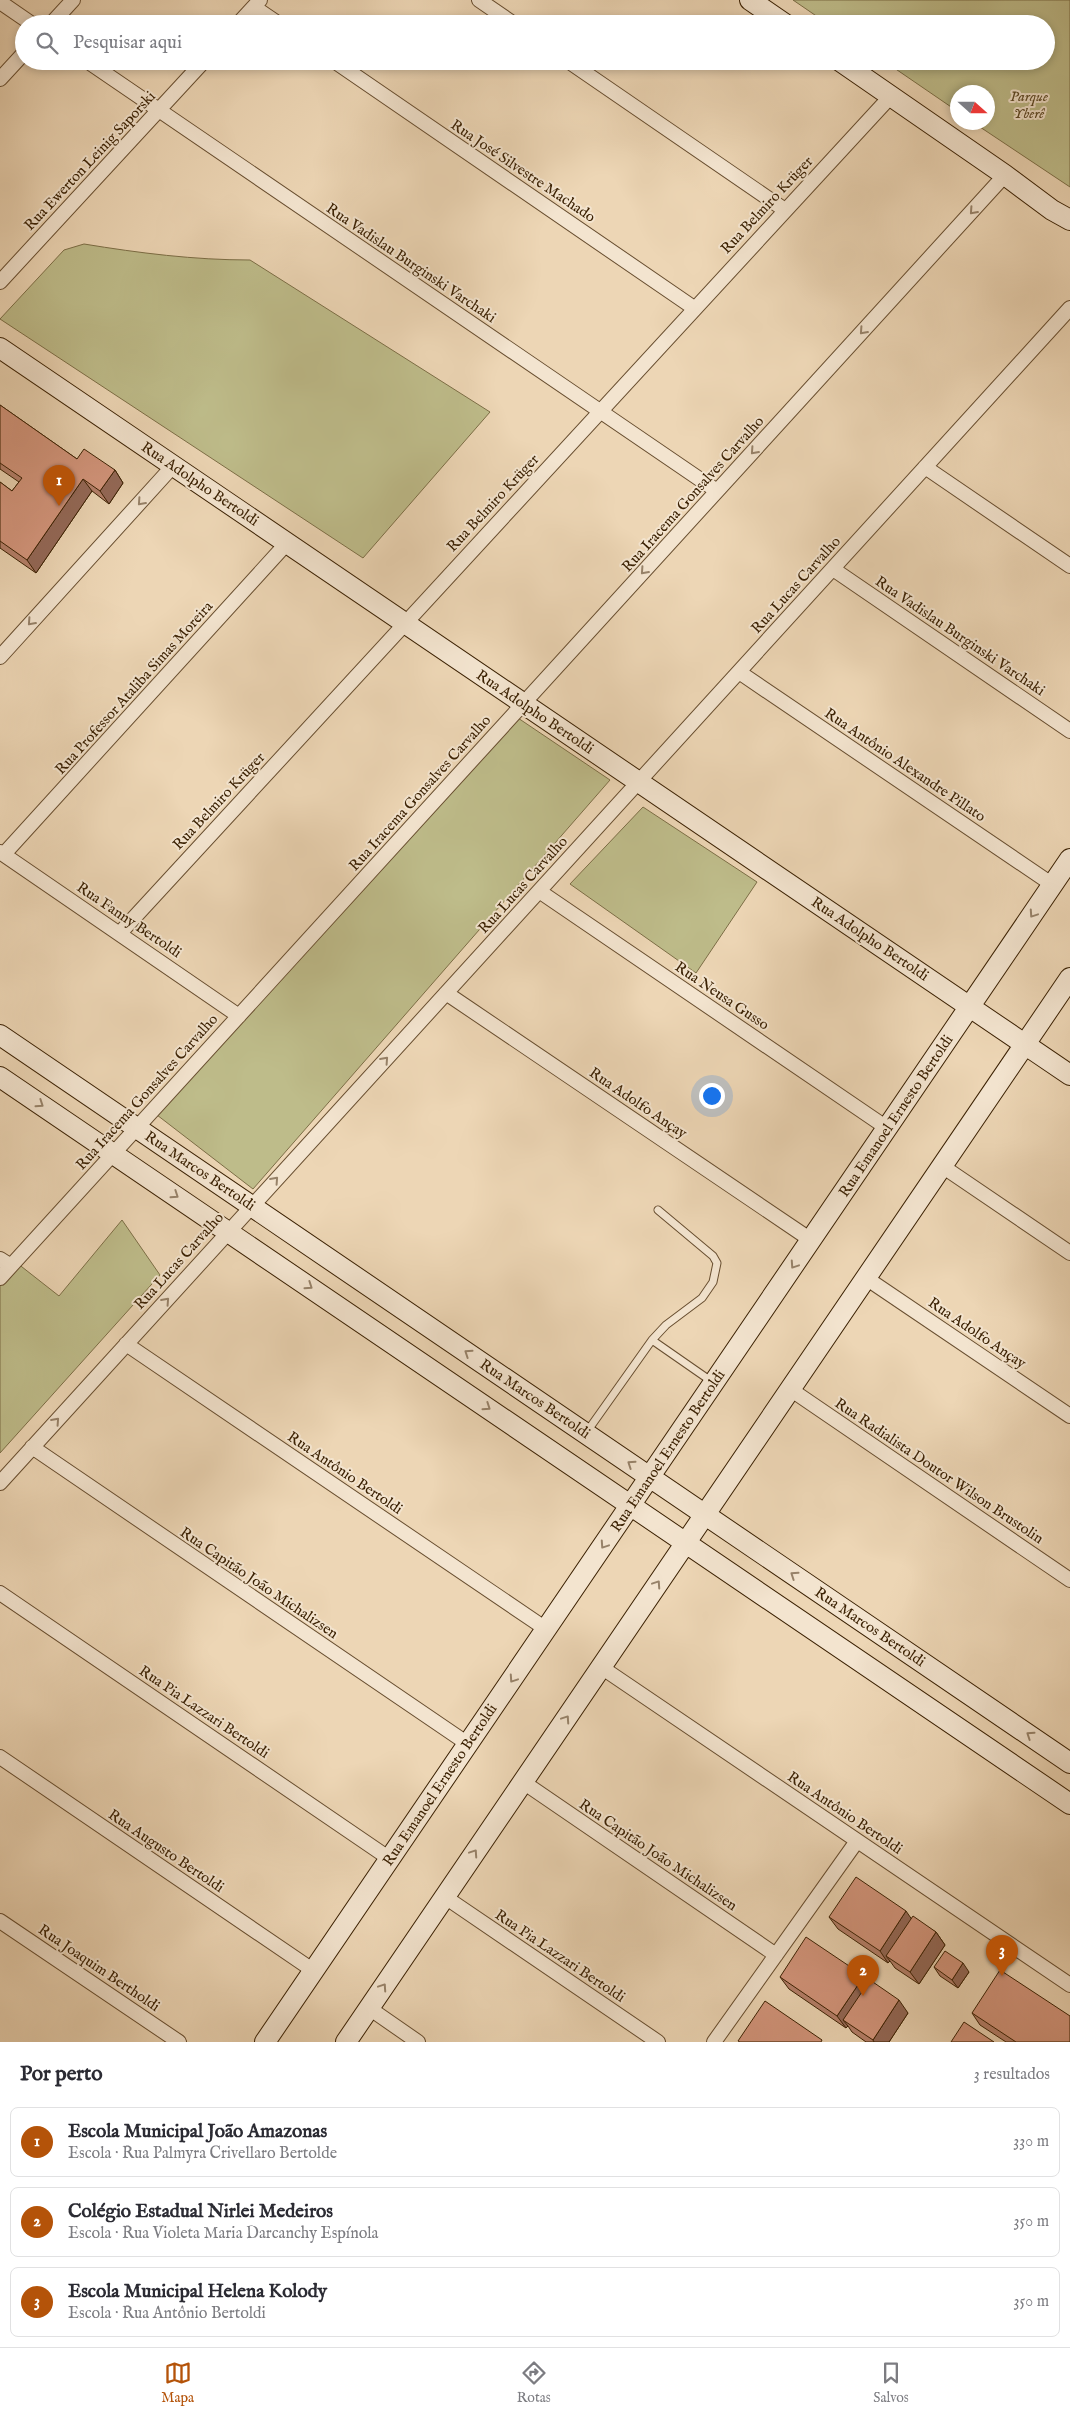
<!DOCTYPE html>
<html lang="pt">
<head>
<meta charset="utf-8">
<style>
  :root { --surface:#fff; --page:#f7f7f7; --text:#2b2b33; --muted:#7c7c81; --line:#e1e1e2; --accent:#b45309 }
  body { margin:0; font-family:"IM FELL English",serif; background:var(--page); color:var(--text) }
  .compass { position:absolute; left:950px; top:85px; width:45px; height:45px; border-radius:50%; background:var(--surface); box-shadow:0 2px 8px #0003; rotate:111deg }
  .you { position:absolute; left:711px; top:1095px; width:18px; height:18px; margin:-12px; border:4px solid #fff; border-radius:50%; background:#1a73e8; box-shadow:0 0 0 8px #1a73e833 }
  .badge { display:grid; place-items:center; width:32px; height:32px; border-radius:50%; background:var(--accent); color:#fff; font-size:16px; font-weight:700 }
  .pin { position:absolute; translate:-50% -41px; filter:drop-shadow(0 1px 2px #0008) }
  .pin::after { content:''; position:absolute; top:26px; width:18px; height:15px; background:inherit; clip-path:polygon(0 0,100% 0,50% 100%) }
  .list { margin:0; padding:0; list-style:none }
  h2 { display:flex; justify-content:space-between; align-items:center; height:65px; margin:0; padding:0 20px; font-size:21px }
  h2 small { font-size:16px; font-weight:400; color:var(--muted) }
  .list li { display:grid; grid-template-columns:32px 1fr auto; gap:15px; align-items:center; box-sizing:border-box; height:70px; margin:0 10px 10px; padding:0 10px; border:1px solid var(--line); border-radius:8px }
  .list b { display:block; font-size:19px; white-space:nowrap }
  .list p { margin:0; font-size:16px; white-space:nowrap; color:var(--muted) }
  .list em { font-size:16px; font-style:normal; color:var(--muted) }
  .icon { flex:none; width:28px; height:28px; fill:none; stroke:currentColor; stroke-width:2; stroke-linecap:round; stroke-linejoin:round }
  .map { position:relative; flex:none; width:1070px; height:2042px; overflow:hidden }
  .search { position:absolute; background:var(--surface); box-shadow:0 2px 8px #0003; left:15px; right:15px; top:15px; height:55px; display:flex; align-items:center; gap:12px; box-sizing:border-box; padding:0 18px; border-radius:28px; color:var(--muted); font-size:19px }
  .sheet { height:305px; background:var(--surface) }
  nav { display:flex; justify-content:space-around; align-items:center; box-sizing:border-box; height:70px; border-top:1px solid var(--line); background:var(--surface); font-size:14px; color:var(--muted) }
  nav a { display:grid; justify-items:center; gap:2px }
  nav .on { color:var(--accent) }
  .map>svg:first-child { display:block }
</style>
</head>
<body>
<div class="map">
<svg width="1070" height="2042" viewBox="0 0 1070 2042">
  <rect width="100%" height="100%" fill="#edd6b5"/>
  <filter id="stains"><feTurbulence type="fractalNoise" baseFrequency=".004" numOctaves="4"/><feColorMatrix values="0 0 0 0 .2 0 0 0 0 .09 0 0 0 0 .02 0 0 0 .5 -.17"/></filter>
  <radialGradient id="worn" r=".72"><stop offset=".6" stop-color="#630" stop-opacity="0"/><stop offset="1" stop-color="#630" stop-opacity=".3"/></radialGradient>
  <path fill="#bebc8a" stroke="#7c6e46" d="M793,0H1070V187L974,123L988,122V92H958L957,111L884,61H1046V24H828Z
    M84,244C139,253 194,260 250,260L490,412L363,558L0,319L64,250Z
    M515,716L610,780L253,1189L157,1115Z
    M643,807L757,882L696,973L570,884Z
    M122,1220L160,1275L0,1453V1283L17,1263L59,1296Z"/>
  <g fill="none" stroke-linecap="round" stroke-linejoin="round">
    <g stroke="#684e30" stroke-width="9">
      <path id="lane" d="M652,1340L711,1381
        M586,1433L652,1340L666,1325L702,1298L713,1282L717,1263L713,1256L658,1210"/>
    </g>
    <g stroke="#684e30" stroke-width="16">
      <path id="street" d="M479,0L514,24
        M0,2L32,24
        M254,7L279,24
        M51,24L73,0
        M238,24L260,0
        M87,61L717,491
        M334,61L694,308
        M568,61L785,210
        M0,79L24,53
        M0,282L204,61
        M925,467L1070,566
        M833,569L1070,731
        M0,657L173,466
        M739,672L1053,885
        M0,852L239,1016
        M4,854L287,543
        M539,891L887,1128
        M120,933L891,96
        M446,993L811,1240
        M942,1166L1070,1253
        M0,1259L11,1266
        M0,1278L1005,175
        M866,1278L1070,1416
        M126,1344L546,1629
        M790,1389L1070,1580
        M32,1447L468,1744
        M0,1483L1070,308
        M0,1593L390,1859
        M601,1667L1070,1985
        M0,1757L314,1971
        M523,1782L776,1955
        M445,1897L658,2042
        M0,1921L179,2042
        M369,2008L418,2042
        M714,2042L857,1841"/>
    </g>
    <g stroke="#3b2103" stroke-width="22">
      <path id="secondary" d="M750,0L785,24
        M840,61L1005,175L1052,210L1070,220
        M0,348L1070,1075
        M0,1035L1070,1763
        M0,1077L1070,1804
        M265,2042L1070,859
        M346,2042L1070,978"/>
    </g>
    <use href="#lane" stroke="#f3e4cf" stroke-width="7"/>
    <use href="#street" stroke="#f3e4cf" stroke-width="14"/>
    <use href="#secondary" stroke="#f3e4cf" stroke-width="20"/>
  </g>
  <path fill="#b6816c" stroke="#3b2103" d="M0,405L77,459L115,470L123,483L109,504L92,491L36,573L0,548V482L12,491L19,482L0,469Z
    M829,1917L911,1918L936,1932L945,1945L919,1984L895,1968L890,1961L888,1963L838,1929Z
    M934,1967L969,1972L958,1988L940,1976Z
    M864,1976L868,1982L908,2013L889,2042H866L852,2032L848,2026L846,2028L789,1989L780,1977Z
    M972,2013L1070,2042H1006L980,2025Z"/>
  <path fill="#946958" stroke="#3b2103" d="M115,470L123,483L109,504L100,491Z
    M83,479L92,491L36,573L27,560Z
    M906,1911L915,1924L886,1956L890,1961L888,1963L880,1951Z
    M936,1932L945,1945L919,1984L910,1972Z
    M963,1963L969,1972L958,1988L952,1980Z
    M864,1976L873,1989L843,2020L848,2026L846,2028L837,2016Z
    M899,2000L908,2013L889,2042H874L873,2040Z"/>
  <path fill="#d4967d" stroke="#3b2103" d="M0,405L77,459L84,449L115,470L100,491L83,479L27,560L0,541V482L12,491L22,478L0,463Z
    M856,1877L906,1911L880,1951L829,1917Z
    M913,1916L936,1932L910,1972L886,1956Z
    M806,1937L864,1976L837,2016L780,1977Z
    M945,1951L963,1963L952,1980L934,1967Z
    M1000,1970L1070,2016V2042H1016L972,2013Z
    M870,1980L899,2000L873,2040L843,2020Z
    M765,2001L822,2040L821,2042H740L738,2041Z
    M964,2022L994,2042H951Z"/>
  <defs><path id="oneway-chevron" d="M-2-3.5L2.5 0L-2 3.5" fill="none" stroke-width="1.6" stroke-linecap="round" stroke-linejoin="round" transform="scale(1.25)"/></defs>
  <g stroke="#978269">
    <use href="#oneway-chevron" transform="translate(973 211) rotate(132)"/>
    <use href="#oneway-chevron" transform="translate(863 331) rotate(132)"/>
    <use href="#oneway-chevron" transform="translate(754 451) rotate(132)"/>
    <use href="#oneway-chevron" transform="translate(141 502) rotate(132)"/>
    <use href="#oneway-chevron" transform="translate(644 571) rotate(132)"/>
    <use href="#oneway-chevron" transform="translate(31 622) rotate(132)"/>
    <use href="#oneway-chevron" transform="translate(1033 914) rotate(124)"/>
    <use href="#oneway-chevron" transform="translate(385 1060) rotate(-48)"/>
    <use href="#oneway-chevron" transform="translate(40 1104) rotate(34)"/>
    <use href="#oneway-chevron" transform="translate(275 1180) rotate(-48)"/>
    <use href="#oneway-chevron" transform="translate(175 1195) rotate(34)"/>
    <use href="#oneway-chevron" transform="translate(794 1265) rotate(124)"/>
    <use href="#oneway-chevron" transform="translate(309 1286) rotate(34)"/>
    <use href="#oneway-chevron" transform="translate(166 1301) rotate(-48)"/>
    <use href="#oneway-chevron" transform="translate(468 1353) rotate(-146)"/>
    <use href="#oneway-chevron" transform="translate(487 1407) rotate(34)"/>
    <use href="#oneway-chevron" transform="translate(56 1421) rotate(-48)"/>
    <use href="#oneway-chevron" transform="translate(631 1464) rotate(-146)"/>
    <use href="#oneway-chevron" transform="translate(604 1545) rotate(124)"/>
    <use href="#oneway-chevron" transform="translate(794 1575) rotate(-146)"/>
    <use href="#oneway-chevron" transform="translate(657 1584) rotate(-56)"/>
    <use href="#oneway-chevron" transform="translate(513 1679) rotate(124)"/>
    <use href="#oneway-chevron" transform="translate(566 1719) rotate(-56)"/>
    <use href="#oneway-chevron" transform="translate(1030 1735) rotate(-146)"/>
    <use href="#oneway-chevron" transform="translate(474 1853) rotate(-56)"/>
    <use href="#oneway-chevron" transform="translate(383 1987) rotate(-56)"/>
  </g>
  <g text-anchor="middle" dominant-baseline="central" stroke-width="4" stroke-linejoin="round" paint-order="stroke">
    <g font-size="15" font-style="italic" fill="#5c4825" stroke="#f3e4cf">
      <text x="1029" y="96">Parque<tspan x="1029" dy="17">Yberê</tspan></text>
    </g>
    <g font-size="15" fill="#3b2103" stroke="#f3e4cf">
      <text transform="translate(90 161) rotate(-47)">Rua Ewerton Leinig Saporski</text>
      <text transform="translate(523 171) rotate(34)">Rua José Silvestre Machado</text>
      <text transform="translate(767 205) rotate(-47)">Rua Belmiro Krüger</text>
      <text transform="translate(411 263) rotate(34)">Rua Vadislau Burginski Varchaki</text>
      <text transform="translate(200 484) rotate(34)">Rua Adolpho Bertoldi</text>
      <text transform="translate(693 494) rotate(-48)">Rua Iracema Gonsalves Carvalho</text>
      <text transform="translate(493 503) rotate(-47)">Rua Belmiro Krüger</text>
      <text transform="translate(796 585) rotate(-48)">Rua Lucas Carvalho</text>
      <text transform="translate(960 636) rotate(34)">Rua Vadislau Burginski Varchaki</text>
      <text transform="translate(134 688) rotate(-48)">Rua Professor Ataliba Simas Moreira</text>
      <text transform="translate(535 712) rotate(34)">Rua Adolpho Bertoldi</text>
      <text transform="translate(905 765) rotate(34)">Rua Antônio Alexandre Pillato</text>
      <text transform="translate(420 793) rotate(-48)">Rua Iracema Gonsalves Carvalho</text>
      <text transform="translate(219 801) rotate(-47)">Rua Belmiro Krüger</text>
      <text transform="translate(523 885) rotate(-48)">Rua Lucas Carvalho</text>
      <text transform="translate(129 920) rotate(34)">Rua Fanny Bertoldi</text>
      <text transform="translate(870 939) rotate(34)">Rua Adolpho Bertoldi</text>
      <text transform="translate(722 996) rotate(34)">Rua Neusa Gusso</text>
      <text transform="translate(147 1092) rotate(-48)">Rua Iracema Gonsalves Carvalho</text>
      <text transform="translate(638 1103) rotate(34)">Rua Adolfo Ançay</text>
      <text transform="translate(896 1116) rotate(-56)">Rua Emanoel Ernesto Bertoldi</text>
      <text transform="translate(200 1171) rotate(34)">Rua Marcos Bertoldi</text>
      <text transform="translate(179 1261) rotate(-48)">Rua Lucas Carvalho</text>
      <text transform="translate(977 1333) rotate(34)">Rua Adolfo Ançay</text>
      <text transform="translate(535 1399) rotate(34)">Rua Marcos Bertoldi</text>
      <text transform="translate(668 1451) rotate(-56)">Rua Emanoel Ernesto Bertoldi</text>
      <text transform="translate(939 1471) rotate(34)">Rua Radialista Doutor Wilson Brustolin</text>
      <text transform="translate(345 1473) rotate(34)">Rua Antônio Bertoldi</text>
      <text transform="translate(259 1583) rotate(34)">Rua Capitão João Michalizsen</text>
      <text transform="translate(870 1627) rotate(34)">Rua Marcos Bertoldi</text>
      <text transform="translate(204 1712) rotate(34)">Rua Pia Lazzari Bertoldi</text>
      <text transform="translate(440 1785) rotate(-56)">Rua Emanoel Ernesto Bertoldi</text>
      <text transform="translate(845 1813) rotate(34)">Rua Antônio Bertoldi</text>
      <text transform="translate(166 1851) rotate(34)">Rua Augusto Bertoldi</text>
      <text transform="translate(658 1855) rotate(34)">Rua Capitão João Michalizsen</text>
      <text transform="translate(560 1956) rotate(34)">Rua Pia Lazzari Bertoldi</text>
      <text transform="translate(99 1968) rotate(34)">Rua Joaquim Bertholdi</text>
    </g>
  </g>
  <rect width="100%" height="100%" filter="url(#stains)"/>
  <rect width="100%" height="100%" fill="url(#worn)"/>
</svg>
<svg class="compass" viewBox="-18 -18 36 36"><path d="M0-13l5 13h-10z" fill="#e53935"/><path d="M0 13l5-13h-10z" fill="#7c7c81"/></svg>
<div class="you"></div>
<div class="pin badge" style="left:59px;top:506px">1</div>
<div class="pin badge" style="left:863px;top:1996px">2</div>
<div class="pin badge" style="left:1002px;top:1976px">3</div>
<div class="search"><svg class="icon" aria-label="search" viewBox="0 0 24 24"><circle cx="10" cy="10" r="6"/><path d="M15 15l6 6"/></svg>Pesquisar aqui</div>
</div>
<section class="sheet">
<h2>Por perto<small>3 resultados</small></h2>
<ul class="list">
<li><span class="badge">1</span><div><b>Escola Municipal João Amazonas</b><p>Escola · Rua Palmyra Crivellaro Bertolde</p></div><em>330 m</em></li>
<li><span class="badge">2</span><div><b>Colégio Estadual Nirlei Medeiros</b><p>Escola · Rua Violeta Maria Darcanchy Espínola</p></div><em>350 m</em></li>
<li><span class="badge">3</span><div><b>Escola Municipal Helena Kolody</b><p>Escola · Rua Antônio Bertoldi</p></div><em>350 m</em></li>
</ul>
</section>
<nav>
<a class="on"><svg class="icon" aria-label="map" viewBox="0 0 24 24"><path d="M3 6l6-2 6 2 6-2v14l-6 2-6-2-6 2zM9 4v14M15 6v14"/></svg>Mapa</a>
<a><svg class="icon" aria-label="directions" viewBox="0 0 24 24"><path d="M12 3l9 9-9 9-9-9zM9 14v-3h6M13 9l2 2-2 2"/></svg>Rotas</a>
<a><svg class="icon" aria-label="saved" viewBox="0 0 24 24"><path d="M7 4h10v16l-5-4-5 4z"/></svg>Salvos</a>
</nav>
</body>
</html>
